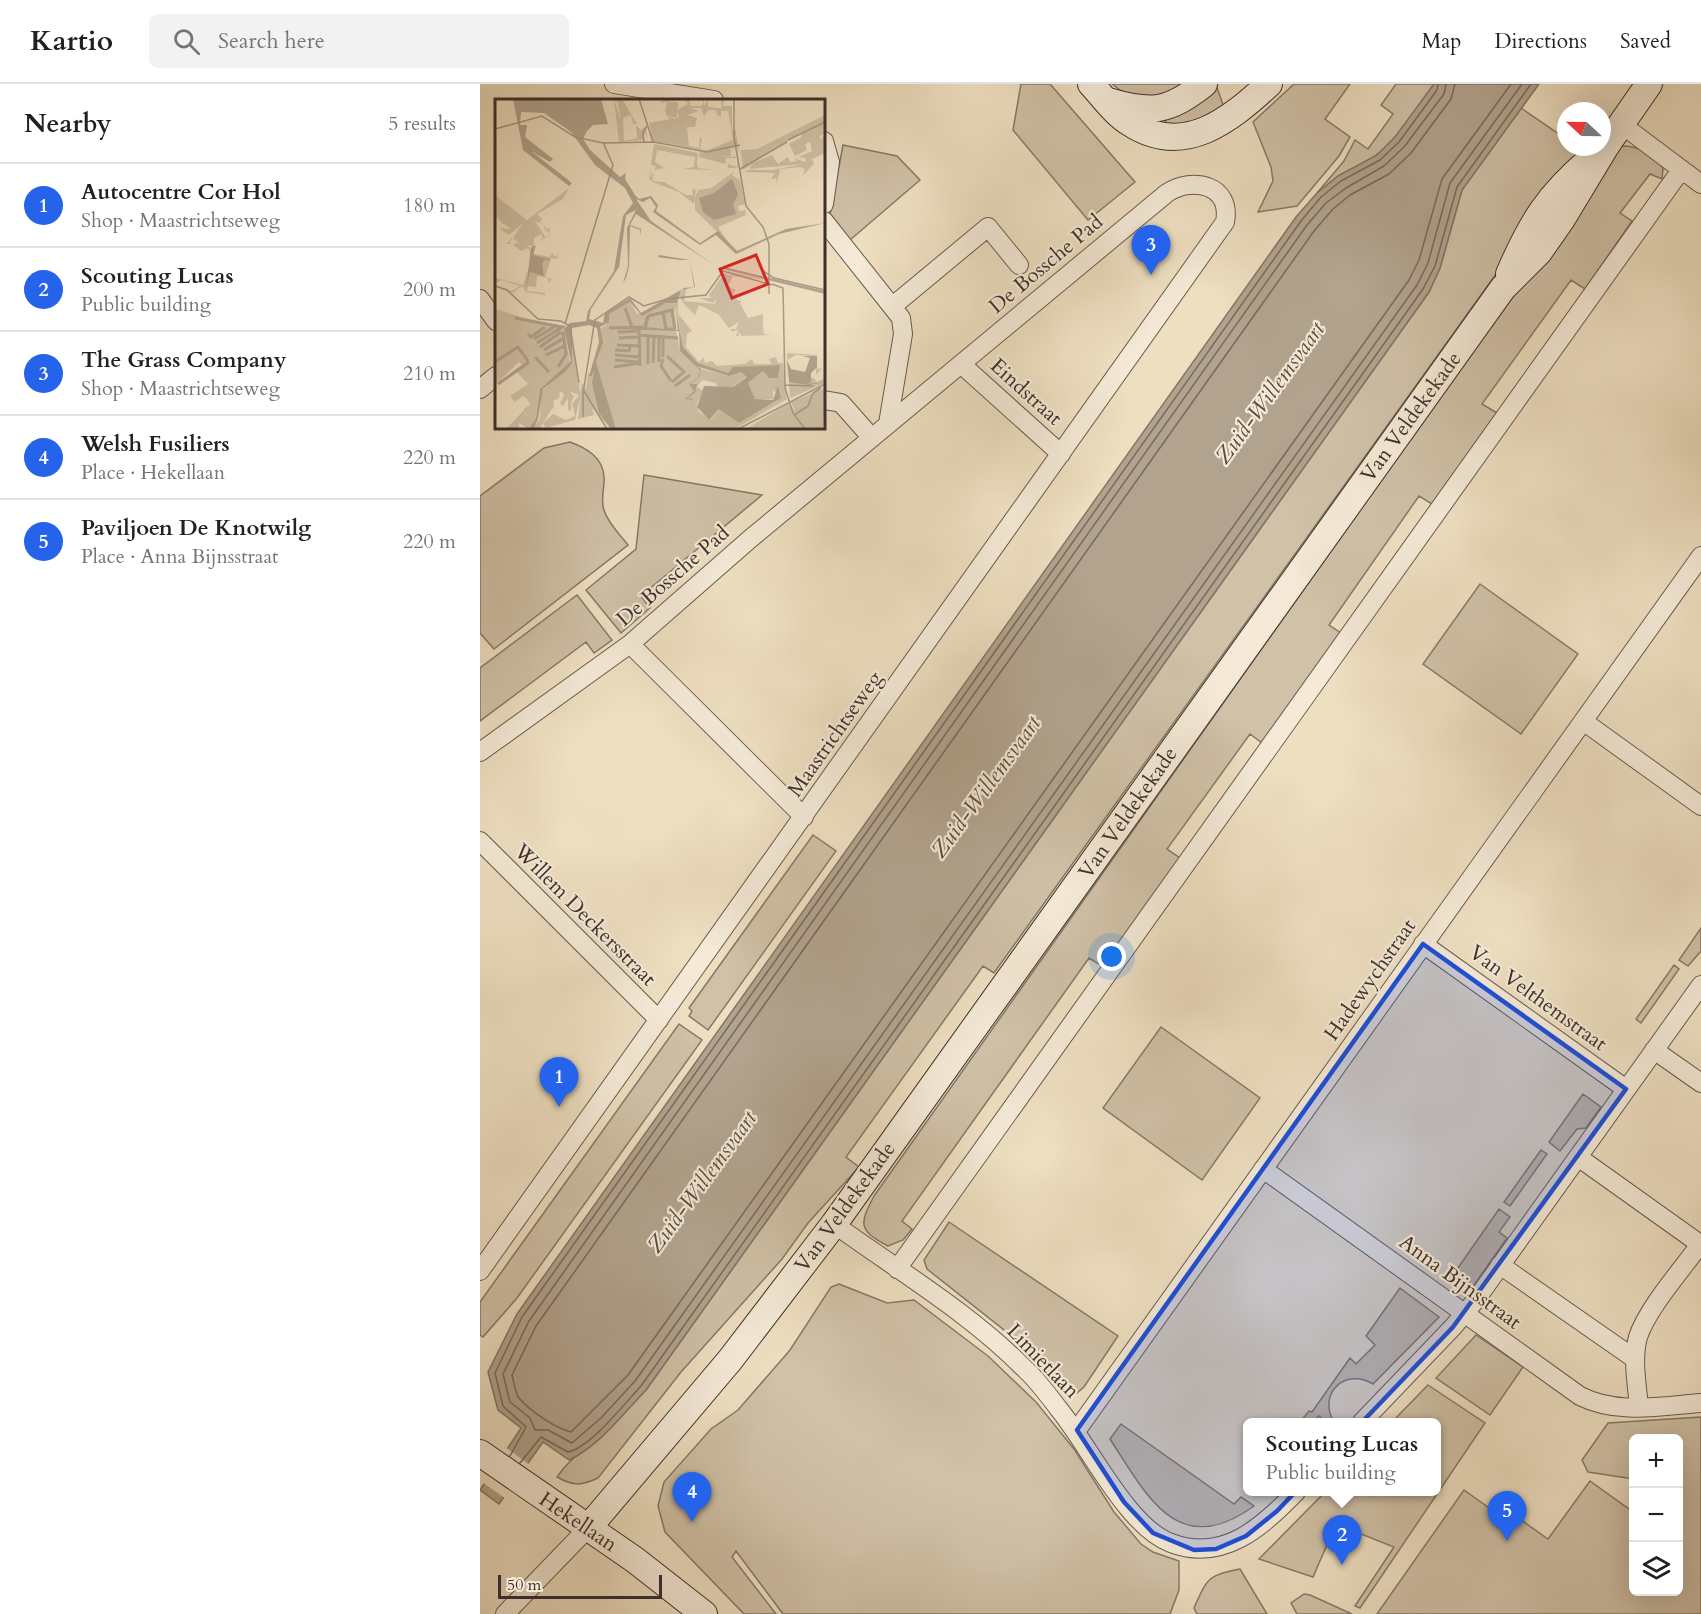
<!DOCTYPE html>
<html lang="en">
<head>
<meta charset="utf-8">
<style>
  :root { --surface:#fff; --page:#f2f2f2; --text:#202124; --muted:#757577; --line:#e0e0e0; --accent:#2563eb }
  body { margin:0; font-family:Cardo,serif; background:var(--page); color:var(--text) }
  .controls { position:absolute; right:18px; bottom:18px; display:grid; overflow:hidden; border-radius:9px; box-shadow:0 6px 24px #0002 }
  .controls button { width:54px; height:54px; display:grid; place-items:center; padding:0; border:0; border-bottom:2px solid var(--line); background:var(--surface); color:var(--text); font:30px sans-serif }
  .compass { position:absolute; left:1077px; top:18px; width:54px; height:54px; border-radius:50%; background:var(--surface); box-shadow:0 6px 24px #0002; rotate:292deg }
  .scale { position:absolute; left:18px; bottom:15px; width:164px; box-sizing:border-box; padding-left:6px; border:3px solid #3d2f2a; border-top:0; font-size:16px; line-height:21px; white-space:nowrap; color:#3d2f2a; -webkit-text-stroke:4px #f4ead7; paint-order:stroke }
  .you { position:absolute; left:632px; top:873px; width:21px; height:21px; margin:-15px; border:4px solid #fff; border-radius:50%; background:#1a73e8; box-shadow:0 0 0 9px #1a73e833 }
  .badge { display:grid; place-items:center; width:39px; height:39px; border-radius:50%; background:var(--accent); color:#fff; font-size:20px; font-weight:700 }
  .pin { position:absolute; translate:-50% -50px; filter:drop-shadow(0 2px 3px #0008) }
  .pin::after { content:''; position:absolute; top:32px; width:21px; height:18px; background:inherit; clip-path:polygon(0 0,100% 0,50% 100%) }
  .popup { position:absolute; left:763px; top:1334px; width:198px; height:78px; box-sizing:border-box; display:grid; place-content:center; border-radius:9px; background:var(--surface); filter:drop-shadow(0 2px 4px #0005); font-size:20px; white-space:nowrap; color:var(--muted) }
  .popup b { font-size:22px; color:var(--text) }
  .popup::after { content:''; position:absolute; left:50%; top:100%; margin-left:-12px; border:12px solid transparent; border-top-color:var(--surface) }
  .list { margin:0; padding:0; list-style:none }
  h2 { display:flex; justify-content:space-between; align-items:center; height:78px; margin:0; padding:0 24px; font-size:26px }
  h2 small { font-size:20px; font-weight:400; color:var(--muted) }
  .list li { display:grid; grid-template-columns:39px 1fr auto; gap:18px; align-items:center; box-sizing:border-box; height:84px; padding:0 24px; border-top:2px solid var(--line) }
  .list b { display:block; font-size:22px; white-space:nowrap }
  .list p { margin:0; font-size:20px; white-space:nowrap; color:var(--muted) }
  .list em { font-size:20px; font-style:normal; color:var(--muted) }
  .icon { flex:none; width:33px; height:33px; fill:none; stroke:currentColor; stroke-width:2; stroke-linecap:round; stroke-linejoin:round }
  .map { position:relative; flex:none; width:1221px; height:1530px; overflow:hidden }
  header { display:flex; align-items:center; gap:36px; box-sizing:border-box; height:84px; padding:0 30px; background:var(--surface); border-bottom:2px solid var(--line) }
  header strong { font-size:28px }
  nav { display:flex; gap:33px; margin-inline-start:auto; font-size:21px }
  .search { width:420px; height:54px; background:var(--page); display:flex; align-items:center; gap:15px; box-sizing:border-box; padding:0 21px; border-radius:9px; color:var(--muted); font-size:22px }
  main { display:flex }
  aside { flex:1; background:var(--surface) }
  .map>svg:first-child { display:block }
</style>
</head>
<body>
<header>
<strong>Kartio</strong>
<div class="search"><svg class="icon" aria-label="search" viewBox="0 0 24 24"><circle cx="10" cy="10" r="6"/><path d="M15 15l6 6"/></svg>Search here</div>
<nav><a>Map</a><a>Directions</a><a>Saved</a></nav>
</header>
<main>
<aside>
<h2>Nearby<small>5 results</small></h2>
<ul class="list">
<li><span class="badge">1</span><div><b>Autocentre Cor Hol</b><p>Shop · Maastrichtseweg</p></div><em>180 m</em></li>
<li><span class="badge">2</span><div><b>Scouting Lucas</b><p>Public building</p></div><em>200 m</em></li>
<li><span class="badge">3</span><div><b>The Grass Company</b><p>Shop · Maastrichtseweg</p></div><em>210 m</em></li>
<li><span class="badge">4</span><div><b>Welsh Fusiliers</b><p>Place · Hekellaan</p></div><em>220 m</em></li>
<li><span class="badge">5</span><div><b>Paviljoen De Knotwilg</b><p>Place · Anna Bijnsstraat</p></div><em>220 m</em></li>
</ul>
</aside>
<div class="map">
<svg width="1221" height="1530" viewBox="0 0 1221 1530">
  <rect width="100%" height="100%" fill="#eedfc1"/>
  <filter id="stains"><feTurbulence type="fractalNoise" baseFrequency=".00333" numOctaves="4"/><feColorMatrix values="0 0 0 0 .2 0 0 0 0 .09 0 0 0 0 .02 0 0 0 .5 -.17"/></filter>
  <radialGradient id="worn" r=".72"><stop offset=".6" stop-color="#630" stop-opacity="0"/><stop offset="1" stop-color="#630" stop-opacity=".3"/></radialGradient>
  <path fill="#d0c1a7" stroke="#867868" stroke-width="1.5" d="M541,0H570L655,98L608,136L533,46Z
    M632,0H711L693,14L652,15Z
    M814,0H870L845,35L870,53L859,72L817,122L778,128L793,97L791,83L773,38Z
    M916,0H954C937,24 920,54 895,72C876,85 855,94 837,109L864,77L875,56L888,65L913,30L901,21Z
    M736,1L746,29L732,38L685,43L686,33Z
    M1041,24L1086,55V63H1098L1103,67L1029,172L514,889L503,882L366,1073L379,1083L328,1139L302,1175L201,1288L118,1394C101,1402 93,1402 77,1393C91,1372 112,1361 131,1343C143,1331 154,1318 166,1306L949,208L960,184L982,106Z
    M363,61L417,72L440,96L370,156L350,131Z
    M1142,62C1159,62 1174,70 1183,84L1182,95L1170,90L1140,129L1152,137L1105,205L1091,196L1002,320L1017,329L952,420L939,412L849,541L861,549L782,659L770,650L687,765L700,774L622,882L609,874L422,1137L432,1145L423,1156L408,1162C377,1146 380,1139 394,1112L1133,69Z
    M90,358C106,364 123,373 124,393C125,404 120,415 124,426C128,439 140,451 148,461L14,565L0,549V412L64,364Z
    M164,391L282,411L161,512L170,524L141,549L106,506L156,465Z
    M1000,500L1098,570L1041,650L943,580Z
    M97,511L132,556L114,569L106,558L0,637V584Z
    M333,751L356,767L228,946L209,932L212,927L209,924Z
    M1221,844V867L1208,882L1199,876Z
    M1194,881L1199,885L1161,939L1156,935Z
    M199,940L222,956L37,1214L3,1253L0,1251V1218Z
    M681,943L780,1014L722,1096L623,1024Z
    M1103,1010L1121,1023L1106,1044L1097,1045L1080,1067L1069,1058Z
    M1061,1066L1067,1070L1030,1122L1024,1118Z
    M1019,1125L1030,1133L1019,1148L1027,1154L992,1204L973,1191Z
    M469,1138L638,1252L604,1303L597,1309H590L548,1265L447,1185L444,1176Z
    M359,1200L407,1219L434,1216L508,1272L556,1318L594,1365L634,1428L661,1460L673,1468L699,1477V1506L690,1530H303L256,1467L252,1473L296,1530H264L185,1448L178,1422L184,1398L231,1345L258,1326L310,1266L351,1203Z
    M920,1204L959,1233L893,1300C865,1283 837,1310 854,1338H846L839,1332L833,1338H820L829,1327L832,1328L870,1274L876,1280L895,1261L886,1252Z
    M996,1251L1043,1283L1010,1331L956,1294Z
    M948,1301L1005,1339L880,1524L875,1522L914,1463L856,1440L833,1493L779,1475L845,1408H956V1338H912Z
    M1221,1333V1530H897L984,1406L1022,1433L1027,1426L1068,1455L1110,1397L1153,1428L1154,1508H1198V1354H1154L1153,1395L1108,1388L1102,1376L1128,1339Z
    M641,1340L754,1420L761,1413L774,1422C698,1477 667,1412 630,1355Z
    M760,1485L787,1530H717L714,1524C727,1495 727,1491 760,1485Z
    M824,1510L830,1511L872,1530H817L811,1519Z"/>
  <path fill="#b2a38e" stroke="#837566" stroke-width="1.5" d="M954,0H1059L982,106L960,184L949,208L166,1306C143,1330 119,1362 89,1376L63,1358L19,1420L0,1406L41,1344L18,1326L8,1288L37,1230L816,133L837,109L858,92L897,71L915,53Z"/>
  <path fill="#eedfc1" d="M25,1363L50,1381L26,1415L2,1398Z"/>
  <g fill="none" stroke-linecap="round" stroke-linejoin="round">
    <path stroke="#78695c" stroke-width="1.5" d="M966,0L964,10L924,63L904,82L866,104L846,119L827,141L49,1237L23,1290L30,1318L50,1334L55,1346H68L92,1359L122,1333L155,1297L937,201L948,179L970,99L1042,0
      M975,0L971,15L931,69L909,90L870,111L853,125L834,147L56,1242L32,1291C34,1298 35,1309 39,1314C50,1327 75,1344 91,1348L148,1291L929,196L939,176L962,95L1031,0
      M30,1372L46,1343L23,1322L15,1289L42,1233L821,137L841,113L861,97L900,76L919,58L957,6L958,0
      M40,1379L61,1353L88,1368C111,1363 145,1319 161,1302L943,205L955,182L977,103L1051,0"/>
    <g stroke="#695b50" stroke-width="20">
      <path id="street" d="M134,0L234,16
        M1141,40L1221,100
        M344,57L350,78L344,120
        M344,137L421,234L423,250L408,340
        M0,215L16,237
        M414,221L508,143L539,181
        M481,280L581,370
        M0,305L16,292
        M344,316L361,319L392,354
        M150,560L324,733
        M1103,637L1221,722
        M0,668L150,560L270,455L687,109C713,92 752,101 745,138L0,1187
        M0,757L179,936
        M943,860L1146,1005
        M1174,966L1221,999
        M1098,1073L1220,1160
        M783,1085L1100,1312C1137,1331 1181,1322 1221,1319
        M354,1140C419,1187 490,1229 546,1286C558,1297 568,1311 578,1324C609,1361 647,1443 691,1459C743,1479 782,1443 816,1408
        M1020,1181L1155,1275
        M417,1185L1201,86
        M1159,1323C1157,1301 1152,1275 1158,1253C1167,1225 1203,1184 1221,1159
        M882,1338L973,1243L995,1217L1221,901
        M597,1346L1221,472
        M25,1530L108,1444"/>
    </g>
    <g stroke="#3d2f2a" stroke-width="28">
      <path id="secondary" d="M611,0C623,13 635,30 650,39C704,74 750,36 789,0
        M628,17C672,30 688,28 724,0
        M1029,190C1051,139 1068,111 1111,75
        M0,1369L155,1476L224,1530
        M108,1444L250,1276L354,1140L1023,204L1059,168L1082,135L1126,62L1169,0"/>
    </g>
    <use href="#street" stroke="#f4ead7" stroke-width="18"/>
    <use href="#secondary" stroke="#f4ead7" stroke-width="26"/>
  </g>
  <path fill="#1d4ed8" fill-opacity="0.2" stroke="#1d4ed8" stroke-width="4.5" stroke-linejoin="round" d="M943,860L1146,1005L973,1243L797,1427L766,1452L736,1465L714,1466L673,1449L644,1418L597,1346Z"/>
  <g text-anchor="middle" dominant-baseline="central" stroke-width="4.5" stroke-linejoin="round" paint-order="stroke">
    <g font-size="21" fill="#3d2f2a" stroke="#f4ead7">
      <text transform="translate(566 180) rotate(-40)">De Bossche Pad</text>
      <text transform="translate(546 308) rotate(42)">Eindstraat</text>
      <text transform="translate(931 333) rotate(-54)">Van Veldekekade</text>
      <text transform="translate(193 492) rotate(-41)">De Bossche Pad</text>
      <text transform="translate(355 650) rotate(-55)">Maastrichtseweg</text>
      <text transform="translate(648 729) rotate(-55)">Van Veldekekade</text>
      <text transform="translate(105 831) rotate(45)">Willem Deckersstraat</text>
      <text transform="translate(890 896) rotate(-55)">Hadewychstraat</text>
      <text transform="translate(1058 914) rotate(36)">Van Velthemstraat</text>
      <text transform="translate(365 1123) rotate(-54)">Van Veldekekade</text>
      <text transform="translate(980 1198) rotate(36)">Anna Bijnsstraat</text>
      <text transform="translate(563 1277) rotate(46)">Limietlaan</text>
      <text transform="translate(98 1438) rotate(34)">Hekellaan</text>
    </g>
    <g font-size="22" font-style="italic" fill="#5a4c43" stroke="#f4ead7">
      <text transform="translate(790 309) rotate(-54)">Zuid-Willemsvaart</text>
      <text transform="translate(506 703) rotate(-54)">Zuid-Willemsvaart</text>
      <text transform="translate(222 1098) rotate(-54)">Zuid-Willemsvaart</text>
    </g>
  </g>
  <g transform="translate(15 15)">
    <rect width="330" height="330" fill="#eedfc1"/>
    <path d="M119,0L126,22L122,0H127L142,25H138L136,16L128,19L129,42L142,39L141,26L146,31L150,27L153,40L150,34L148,41L124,43ZM169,0H195V7H207L209,0V7L213,0V8L225,9H227L226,3L227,0H229L228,7H237V32L240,29L245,56L242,48L213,52L158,42L154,24L175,20L172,17L170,12L172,3H183L182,19L172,16L180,20L184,18L182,11L193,5L189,0L165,4ZM195,9H206L209,18L213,11H220L223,17H226V12H233L238,41L213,51L205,50L207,41L205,37L204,49L194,47L192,28H200L202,19L192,16L204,12ZM330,16V34L324,38L326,40L330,36V54L317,60L319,65L308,76L310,70L305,68L285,70L282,83L281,79L276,80L280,74L251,73L252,71H278L308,65L254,70L258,64L277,56L283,65L293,58L295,63L302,62L299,59L310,63L311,59L303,58L317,52L315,43L310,45L312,51L300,57L294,45L307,38L305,34L248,71L246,51L262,50ZM159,45L203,54L201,69L202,64L203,69L219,71L188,70L199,68L200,58L162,51L160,63L169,69L159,71L157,82L169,83L191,96H198L197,90L201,91L199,105L184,93L158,83L154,80L156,67L155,80L161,67L156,66ZM240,49L236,50V57H220L242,58L243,68L239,69H233V65L242,68V59H230L231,65L204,58L205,53ZM240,72L237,76L245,81L250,105L243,107L244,112L250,111L251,116L223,128L231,140L230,141L200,111V99L203,91L216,89ZM74,89L68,100L42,115L47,120L45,122L48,125L51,129L50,131L54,129L55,134L50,131L48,125L40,122L50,138L56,136L42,143L48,139L46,135L39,139V155L55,158L57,154L61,158L64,152L62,160L56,159L52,172L50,178L57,180L54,184L53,179L42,177L41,188L33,187L32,192L50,194V196L31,193L27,187L17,194L0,186L17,192L25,187L7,181L0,184L1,179L28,186L38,155L36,146L31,148H35L36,155V156L33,149L26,152L18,146L22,144L18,140L14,143L17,145H12L16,139L27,146L18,139L28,124L14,136L8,132L5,129L16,130L0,119L8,124L0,117V96L32,121ZM232,172L271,181L238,177L233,187L241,191L237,195L244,202L247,201L245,204L253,219L268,215V226H274H268L269,235L276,236L247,237L243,232L244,237H241L243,230L238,233L235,230H241L244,223L234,229L223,215L204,206L200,216L206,222L189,205L183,195L192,188L189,202L220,205L221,200L218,204L204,199H216L214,196L229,174L238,177ZM183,200V215L197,232L192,235L191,248L204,263L209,258L210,264L217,262L222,267L250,265L257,260L259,265H276L274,260L281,258L283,264H288L292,300L240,330H121L101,263L107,239L105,230L112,225L114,215L135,203L142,215ZM181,207L188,248L204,265L233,274L238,268L285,266L283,279H274L268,272L253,284L260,301L278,300V291L286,299L244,324L225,310L215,321L203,312L202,304L209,292L202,288L207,281L221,284L223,289L237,288L252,277L246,273L234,277L207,270L185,251L178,217ZM0,210L46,224L72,227L69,230L75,263L45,290L41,319L34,330L24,324V330H11L28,312L34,318L28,311L35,305L32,300L28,297L20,303L15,297L33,285L20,271L27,266L24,263L0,286ZM76,233L85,294L87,284L91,290L93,274L97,277L99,271L97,284L104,312L116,330L97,309L99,316L83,320L86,295L80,321L51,329L48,324L58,315L71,321L80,317L77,305L84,296L74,292L79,297L76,304V312L73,311V299L68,307L65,305L69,295L65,292L64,299L58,302L60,312L58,308L45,329L38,330L45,319L46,293L77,264ZM292,254L322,256V270L327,269L321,276V257L301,256L292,261L294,283L312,284L318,278L322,283L330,279V284L295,299ZM330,289L328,330H251L294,304L300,313L296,303Z" fill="#d0c1a7" fill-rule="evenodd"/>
    <path d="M18,0H106L113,25L98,26L92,32L88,40L95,51L125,78L131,74L130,80L140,96L144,100L156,97L163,106L161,112L205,144L223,132L242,152L291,130L330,124L284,135L241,155L221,136L205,146L158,113L161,108L155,99L148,103L141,100L156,122L219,166L141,115L135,126L146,130V136L145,131L135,127L134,168L131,179L128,184L133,167L132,129L141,111L131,116L124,168L96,210L94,220L108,224L110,214L135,199L146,214L189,189L199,188L195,161H185L163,158L164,156L195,161L200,188L186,191L182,204H171L147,217L135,203L114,215V223L105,228L108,243L101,263L121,330H116L104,314L97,284L99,271L97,277H94L104,243L102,229L94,226L77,229V264L70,273L48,290L43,320L39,329L34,330L41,319L45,290L76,262L69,230L75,224L91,222L93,212L119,172L128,117L138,104L130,89L100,66L76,33L49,14L26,13L25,26H32L30,38L58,60L55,63L36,52L77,84L74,87L28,51ZM237,80L243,95L238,106L241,115L219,121L208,113L204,99L219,94ZM41,146L38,156L55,160V162L50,160L47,165L49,177L35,173L31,190L36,149ZM233,169L330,192V195L228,170ZM180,207L188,248L203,264L233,274L238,268L285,266L283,279H274L268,272L253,284L260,300L278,301L283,287L286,299L244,324L224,310L214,321L202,308L209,287L238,288L252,278L246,273L234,277L201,267L206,270L204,278L195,285H202L200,294L192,299L198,300L194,308L197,301L190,300L199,292L194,285L203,278L205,271L185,252L184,232L123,230L148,229L151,217H152L155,216L152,228L169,230L168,213L172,229L183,231ZM308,257H322V268L316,274V283L312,285L330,283L314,286L294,283L292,261L296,270L310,273L315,259Z" fill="#b2a38e"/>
    <path fill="none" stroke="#b2a38e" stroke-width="3" d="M130,209L137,228M168,213L171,230H179M153,217L177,211L180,230M20,219L67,228L42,244M114,229L148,228M144,230L145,267M123,233L144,232M33,235L36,238L50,228M144,236L183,239M124,239L144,238M39,240L62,226M122,246L144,247M45,248L66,233M49,251L69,239M120,251L134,252L135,247M51,256L70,247M120,256L145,258M172,257L189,273L177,283M40,258L54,273M168,258V239M168,260L166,267L176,282M120,261L143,263M0,263L23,248L33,262M164,263V237M158,264L159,238M153,265V238M63,268L71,255L68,233M119,268L145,264M3,285L34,263M180,287L195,276"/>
    <path fill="none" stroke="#a79985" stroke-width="1.5" d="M144,0L158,43M239,0V38L251,107L268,128L274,145V195M0,30L47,17L80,38L108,44L159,43L212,53L245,46M293,41L330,23M149,44L148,34L152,27M245,70L292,43M267,171L279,179L330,191M277,185L288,189L290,289L298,314L310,330M0,187L12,191L43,220L66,222L75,227L84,284M100,221L134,198L149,207L172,200L211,196L228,172L277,186M70,225L118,66L108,43M290,286L318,287M89,292L112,330M299,316L313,307L318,294L326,289M88,318V294L100,220M243,330L330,285"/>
    <path fill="#d62828" fill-opacity="0.15" stroke="#d62828" stroke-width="3" d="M261,156L273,185L237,199L225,170Z"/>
    <rect width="330" height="330" fill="none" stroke="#3d2f2a" stroke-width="3"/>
  </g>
  <rect width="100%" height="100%" filter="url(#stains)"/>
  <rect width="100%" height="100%" fill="url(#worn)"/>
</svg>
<div class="controls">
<button>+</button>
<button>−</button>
<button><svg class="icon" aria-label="layers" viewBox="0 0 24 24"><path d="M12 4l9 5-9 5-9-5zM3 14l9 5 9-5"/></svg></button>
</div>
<svg class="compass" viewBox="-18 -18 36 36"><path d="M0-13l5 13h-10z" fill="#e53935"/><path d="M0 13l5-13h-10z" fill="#757577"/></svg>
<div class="scale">50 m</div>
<div class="you"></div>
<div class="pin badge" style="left:79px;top:1023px">1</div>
<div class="pin badge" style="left:862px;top:1481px">2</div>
<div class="popup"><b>Scouting Lucas</b>Public building</div>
<div class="pin badge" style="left:671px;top:191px">3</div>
<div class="pin badge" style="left:212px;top:1438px">4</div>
<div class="pin badge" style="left:1027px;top:1457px">5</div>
</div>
</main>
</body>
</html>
